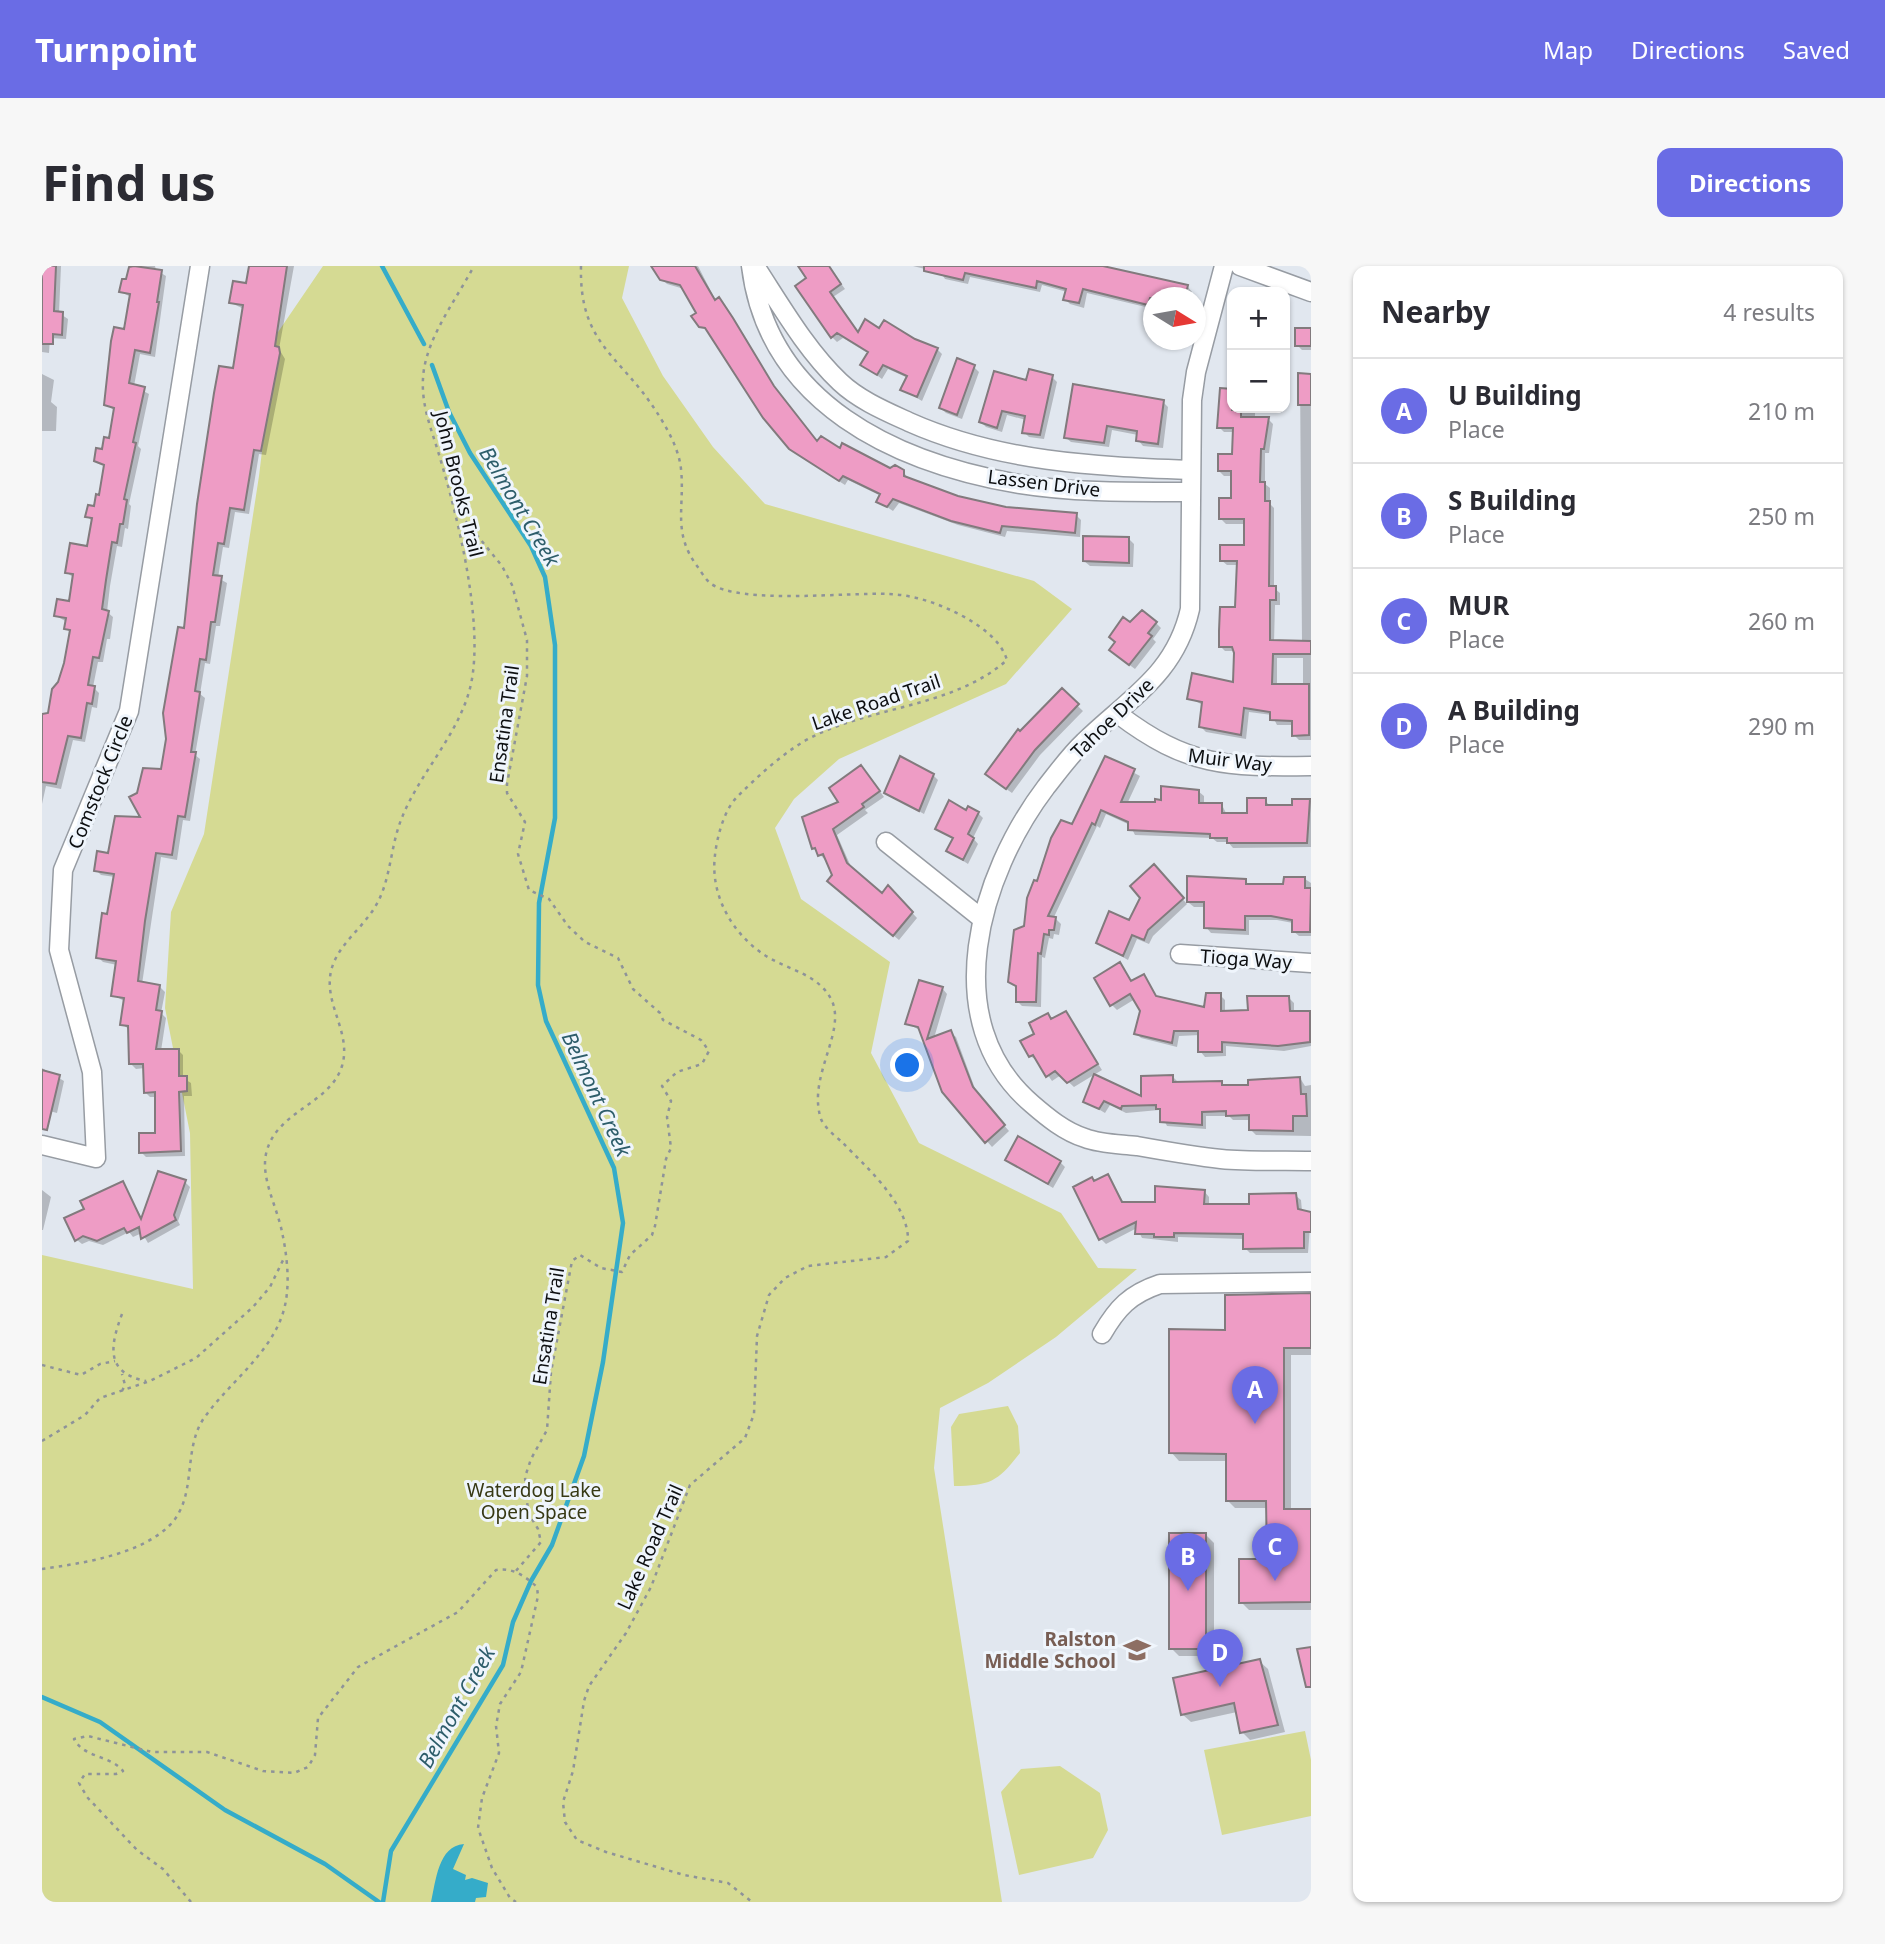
<!DOCTYPE html>
<html lang="en">
<head>
<meta charset="utf-8">
<style>
  :root { --surface:#fff; --page:#f7f7f7; --text:#2b2b33; --muted:#7c7c81; --line:#e1e1e2; --accent:#6a6ce5 }
  body { margin:0; font-family:"Noto Sans",sans-serif; background:var(--page); color:var(--text) }
  .controls { position:absolute; right:21px; top:21px; display:grid; overflow:hidden; border-radius:14px; box-shadow:0 2px 5px #0004 }
  .controls button { width:63px; height:63px; display:grid; place-items:center; padding:0; border:0; border-bottom:2px solid var(--line); background:var(--surface); color:var(--text); font:35px sans-serif }
  .compass { position:absolute; left:1101px; top:21px; width:63px; height:63px; border-radius:50%; background:var(--surface); box-shadow:0 2px 5px #0004; rotate:101deg }
  .you { position:absolute; left:866px; top:800px; width:24px; height:24px; margin:-18px; border:5px solid #fff; border-radius:50%; background:#1a73e8; box-shadow:0 0 0 10px #1a73e833 }
  .badge { display:grid; place-items:center; width:46px; height:46px; border-radius:50%; background:var(--accent); color:#fff; font-size:23px; font-weight:700 }
  .pin { position:absolute; translate:-50% -58px; filter:drop-shadow(0 2px 4px #0008) }
  .pin::after { content:''; position:absolute; top:37px; width:24px; height:21px; background:inherit; clip-path:polygon(0 0,100% 0,50% 100%) }
  .list { margin:0; padding:0; list-style:none }
  h2 { display:flex; justify-content:space-between; align-items:center; height:91px; margin:0; padding:0 28px; font-size:30px }
  h2 small { font-size:23px; font-weight:400; color:var(--muted) }
  .list li { display:grid; grid-template-columns:46px 1fr auto; gap:21px; align-items:center; box-sizing:border-box; height:105px; padding:0 28px; border-top:2px solid var(--line) }
  .list b { display:block; font-size:26px; white-space:nowrap }
  .list p { margin:0; font-size:23px; white-space:nowrap; color:var(--muted) }
  .list em { font-size:23px; font-style:normal; color:var(--muted) }
  .map { position:relative; flex:none; width:1269px; height:1636px; overflow:hidden; border-radius:14px }
  header { display:flex; align-items:center; gap:42px; box-sizing:border-box; height:98px; padding:0 35px; background:var(--accent); color:#fff }
  header strong { font-size:33px }
  nav { display:flex; gap:38px; margin-inline-start:auto; font-size:24px }
  .intro { display:flex; align-items:center; justify-content:space-between; box-sizing:border-box; height:168px; padding:0 42px }
  h1 { margin:0; font-size:49px }
  .button { padding:18px 32px; border-radius:14px; background:var(--accent); color:#fff; font-size:24px; font-weight:700 }
  main { display:flex; gap:42px; padding:0 42px }
  aside { flex:1; background:var(--surface); border-radius:14px; box-shadow:0 2px 5px #0004 }
  .map>svg:first-child { display:block }
</style>
</head>
<body>
<header>
<strong>Turnpoint</strong>
<nav><a>Map</a><a>Directions</a><a>Saved</a></nav>
</header>
<div class="intro"><h1>Find us</h1><a class="button">Directions</a></div>
<main>
<div class="map">
<svg width="1269" height="1636" viewBox="0 0 1269 1636">
  <rect width="100%" height="100%" fill="#e1e7ef"/>
  <path fill="#d5da93" d="M281,0H587L580,32L621,110L671,181L723,238L992,315L1030,343L964,418L797,493L752,533L733,562L759,633L848,696L829,787L877,877L1019,947L1056,1002L1095,1003L1014,1071L946,1117L898,1142L892,1202L960,1636H0V989L151,1023L148,867L123,742L129,646L162,568L217,210L234,69Z
    M966,1140L976,1160L978,1187C956,1215 949,1220 912,1220L909,1161L917,1148Z
    M1263,1465L1269,1494V1550L1180,1569L1162,1484Z
    M1018,1500L1058,1527L1066,1564L1051,1592L977,1609L959,1526L979,1503Z"/>
  <path fill="#35acc9" d="M422,1578L411,1603L424,1609L423,1614L430,1612L446,1617L444,1631L434,1632L433,1636H389C394,1615 396,1580 422,1578Z"/>
  <path fill="#0003" fill-rule="evenodd" d="M0,0H19L17,47L26,53L24,73L8,72L7,87L0,86Z
    M89,0H113L114,4L124,10L113,91L98,88L92,120L107,128L96,180L99,183L87,238L89,240L86,263L83,262L80,281L75,280L68,320L65,346L71,351L68,373H65L61,396H56L51,421L57,427L55,442L50,441L43,476L31,474L19,523L4,520L0,538V449H8L29,367L24,362L25,356L14,350L28,337L32,312L24,306L46,282L51,256L45,250L58,231L64,201L54,194L68,174L73,145L64,138L83,65L89,31L79,26L86,15Z
    M209,0H252L237,83L243,93L224,189L217,188L207,248L193,246L187,282L181,281L176,312L185,317L178,360H174L168,398L163,397L158,428L163,432L153,489L158,493L148,555L141,554L135,594L119,591L100,718L118,721L123,726L119,747L124,752L119,785L136,784L141,789V812L149,817L150,830H142L143,890L104,891L99,886L115,868L114,831H108L103,826V802L94,803L89,798L88,764L80,758L84,736L71,729L75,699L61,696L56,691L73,611L59,609L54,604L101,553L97,528L120,505L202,43L189,37L206,19Z
    M617,0H656L674,35L677,33L682,38L737,128L776,177L848,204L861,205L867,214L915,231L964,243L1034,249L1039,254L1038,271L965,265L963,271L916,259L857,237L851,245L836,235L839,230L806,214L803,219L754,188L668,66L658,60L656,47L642,23L625,18L619,12Z
    M758,0H786L803,23L791,31L817,67L838,64L895,83L900,88L880,135L860,123L866,112L846,103L840,113L821,99L827,88L801,72L795,76L790,71L766,12Z
    M871,0H1053L1145,20L1150,26L1148,32H1112V43L1045,27L1042,42L1028,38L1023,33L1025,26L1000,19L998,26L928,11L926,18L903,13L899,7Z
    M1269,65V84H1260L1255,79Z
    M932,101L937,106L920,153L904,147L899,142Z
    M0,108L12,114L9,136L15,141L14,165H0Z
    M1190,109V142H1213V153H1226L1231,158L1227,187H1223V218L1228,222V238L1232,242V322L1238,327V339H1233L1232,376L1260,377L1258,109H1269V474H1257L1252,469V459H1235L1230,449L1207,446L1204,473L1164,466L1159,461L1161,439L1147,432L1193,418V385H1183L1178,380L1195,343L1196,299H1185L1179,294L1204,281V258H1184L1179,253L1191,234V210H1182L1177,205L1192,190V166H1182L1177,161L1180,124L1187,122ZM1235,392H1261V420H1235Z
    M1010,111L1015,116L1002,173L987,171L982,166L984,154L965,149L960,166L944,161L939,156L985,117Z
    M1121,136L1126,141L1121,182L1101,180L1096,174V169L1070,164L1067,181L1029,176L1023,171Z
    M1087,273L1092,278L1091,301L1048,300L1042,295Z
    M1114,357L1119,362L1111,373L1114,376L1093,403L1074,389L1088,359Z
    M1020,425L1041,445L998,489L970,527L950,513L979,467Z
    M1064,492L1098,510L1085,538H1114L1156,525L1162,530V539H1180L1185,549H1207L1223,534L1228,540H1252V535H1269V581L1191,582L1186,576H1175L1170,572L1093,569L1088,559L1064,548L1058,562L1055,560L1012,651L1019,658L1017,669L1012,668L1011,673L1007,672L1003,692L1000,691L999,741L980,740L975,735L976,722L968,715L996,618L1030,561Z
    M824,506L842,531L823,544L826,547L795,569L810,603L840,630L847,622L875,652L857,674L792,620V609L785,593L783,594L772,582L799,536Z
    M891,509L896,514L882,548L844,527Z
    M925,546L936,547L941,552L931,572L936,578L926,598L906,585L912,574L895,562Z
    M1112,601L1145,638L1111,670L1107,678L1095,673L1086,694L1056,677L1088,657Z
    M1147,612L1203,615L1209,620H1243L1263,613L1269,617V670H1257L1251,665V657L1235,654H1207V669L1169,667L1164,661V641H1152L1147,637Z
    M1078,698L1090,716L1101,710L1116,732L1164,743L1178,729L1183,734V747L1208,746L1247,732L1252,737V747H1269V780L1242,785L1184,780V790L1163,791L1158,785V769L1137,770L1135,781L1099,772L1094,767L1100,745L1093,733L1075,744L1070,739Z
    M900,722L905,728L892,772L908,766L914,771L935,828L967,865L950,881L902,826L879,765L865,757Z
    M1024,747L1060,804L1032,821L1019,809L1010,815L996,795L988,790L994,769L1006,749L1011,754Z
    M0,802L22,815L15,847L0,843Z
    M1131,811L1136,816L1179,817L1183,821L1258,812L1263,820L1269,819V870L1214,869L1209,864L1208,854H1191L1187,850H1164V863L1125,860L1117,844L1084,847L1068,839L1063,847L1043,835L1101,833Z
    M965,894L1018,896L1023,901L1011,922Z
    M1066,910L1082,937L1115,938L1162,925L1167,931V939L1209,940L1253,929L1259,934L1260,945L1269,946L1266,987H1208L1203,982V973L1136,971V976L1100,972L1095,962L1064,978L1059,973L1050,913L1053,916Z
    M143,916L148,921L136,955L138,959L106,977L100,967L91,971L87,966L61,979L47,975L40,978L35,974L44,943L80,917L101,954Z
    M0,924L9,931L1,964H0Z
    M1269,1028V1089H1249V1245H1269V1344H1207L1199,1336L1226,1295V1242H1193L1185,1234V1195H1137L1129,1186L1185,1065Z
    M1164,1269L1172,1277V1390H1137L1129,1382Z
    M1217,1395L1226,1403L1243,1466L1208,1474L1200,1466L1195,1446L1149,1456L1140,1448Z"/>
  <g fill="none" stroke-linecap="round" stroke-linejoin="round">
    <path stroke="#35acc9" stroke-width="4.5" d="M340,0L382,78
      M0,1431L58,1456L183,1544L283,1598L337,1636
      M341,1636L349,1585L461,1399L471,1356L489,1315L510,1279L542,1190L561,1096L581,957L572,902L504,755L496,719L497,637L513,552V379L503,311L489,280L428,187L407,146L390,99"/>
  </g>
  <path fill="#ee9cc5" stroke="#827a7d" stroke-width="2" d="M0,0H14L12,45L21,46L20,69L11,68V78H0Z
    M92,0L120,4L115,36H117L108,87L93,84L87,117L103,121L91,176L94,177L82,233L85,234L81,258H78L75,277L70,276L64,314L60,343L67,345L57,392L51,391L46,419L53,420L50,438L45,437L39,472L26,470L14,518L0,516V448L6,447L10,423L16,416L22,397L28,364L22,363L24,352L12,350L15,333L27,335L31,308L23,307L28,277L45,280L50,252L43,251L46,239L52,240L54,228L57,229L62,199L52,195L54,182L60,183L62,171L67,172L72,142L62,139L69,75L72,61L82,63L88,28L77,26L80,13H84L87,1Z
    M207,0H245L233,80L237,81L238,87L219,185L212,184L202,244L188,242L182,278L176,277L171,309L180,310L173,356H169L164,394L158,393L153,425L158,426L149,486H154L143,551L136,550L130,589L114,587L103,655L96,715L118,719L114,744L120,745L114,783H137V810H145V825L137,826L139,885L97,887V867H113V826L102,827L101,798H87L86,760L78,759L82,732L69,730L74,695L54,692L60,647L65,648L72,608L52,605L55,585L66,587L73,550L98,551L87,531L95,527L101,502L119,503L124,473L121,447L136,361L142,362L155,238L172,127L177,100L191,102L201,39L187,37L191,15L204,17Z
    M609,0H653L673,34L677,31L691,52L732,120L775,175L779,170L798,182L800,177L848,202L853,199L862,204V210L916,230L964,241L1035,247L1033,267L960,260L958,267L909,255L851,233L845,241L834,236L838,228L801,210L797,215L747,183L721,152L663,62L657,61L649,50L654,47L638,19L618,14Z
    M756,0H787L799,18L788,26L816,66L823,53L837,62L842,54L873,73L896,82L875,131L858,124L865,110L841,99L835,109L818,99L826,86L795,67L789,72L753,20L764,12Z
    M882,0H1061L1146,19L1143,32H1108L1106,39L1041,23L1037,37L1021,34L1024,23L995,15L994,22L923,7L921,14L882,5Z
    M1253,62H1269V80H1253Z
    M915,92L933,99L915,149L897,142Z
    M987,103L1011,109L998,169L980,167L983,150L960,145L955,162L937,156L952,105L984,114Z
    M1256,107L1269,108V139H1256Z
    M1031,118L1122,134L1116,178L1094,175L1095,165L1065,160L1062,177L1022,172Z
    M1178,122L1190,123V144H1199V151H1227L1222,183H1219L1218,216H1223V235H1228L1227,320H1234V334H1228V374L1269,375V388H1231L1230,418H1267V469L1250,470V455L1228,454V446L1202,442L1199,469L1157,461L1160,436L1145,433L1150,407L1191,416L1192,387L1190,381H1177V365L1178,341H1193L1195,295H1178V279H1202V253H1177V232H1189V205H1176V188H1190L1191,162H1175Z
    M1041,270L1087,271V297L1041,295Z
    M1100,344L1115,356L1106,367L1110,370L1087,399L1067,384L1073,376L1067,371L1081,351L1088,356Z
    M1020,422L1037,438L993,484L964,523L943,508L976,463L978,465Z
    M858,490L892,508L877,545L842,527Z
    M1063,490L1093,503L1079,536H1113V533L1119,534V520L1157,524V537H1180V547H1205V532H1224V539H1250V533H1268L1265,577H1185V572H1168V568L1086,564V556L1059,544L1053,559L1050,557L1006,650L1014,651L1012,664H1007V669L1002,668L999,688L996,687L994,736H974V720L966,716L972,664L982,660L985,632L992,614L995,615L1009,572L1019,554L1030,558Z
    M819,499L838,525L820,538L822,541L791,563L805,597L840,627L846,619L871,646L851,670L785,615L790,609L781,588L776,590L773,582L770,583L760,551L796,536L787,522Z
    M907,534L924,544L926,540L937,546L926,568L932,572L921,594L904,585L911,572L893,563Z
    M1112,598L1142,632L1106,664L1102,674L1090,669L1081,690L1054,677L1067,645L1087,654L1098,632L1088,620Z
    M1145,610L1204,613V618H1241L1242,611H1263V622H1269L1268,666H1250V654L1229,650H1203V664L1162,662V636H1145Z
    M1078,696L1089,715L1102,708L1114,730L1162,741L1164,727H1179V745L1206,744L1205,730H1247L1248,745H1268V776L1236,780L1180,776V786H1156V765H1132L1130,777L1092,768L1098,745L1088,728L1068,740L1052,712Z
    M877,714L901,721L885,773L909,764L931,821L963,859L943,877L900,826L876,761L863,758Z
    M1024,745L1056,798L1025,817L1013,805L1004,811L991,789L987,791L978,775L992,768L987,757L1006,747L1009,753Z
    M0,804L18,809L5,864L0,863Z
    M1052,808L1099,830V810L1131,809V816L1180,815V819H1206V814L1258,811L1259,828H1264L1265,850H1251V865L1207,864V849L1184,850V845L1160,846V859L1118,856V843H1114V839L1080,840L1079,843L1062,835L1057,843L1041,836Z
    M976,870L1019,895L1006,918L963,894Z
    M116,905L144,914L132,949L134,954L99,973L97,961L85,967L82,962L55,975L41,970L33,975L22,952L42,943L38,935L81,915L99,953Z
    M1066,908L1080,936H1113V920L1163,924L1162,938H1207V928L1254,927L1256,943L1269,946V966H1262V982L1201,983V968L1132,967V971H1112V968H1093L1094,956L1057,974L1031,921L1050,911L1052,915Z
    M1269,1027V1082H1242V1243H1269V1336L1197,1337V1293H1225L1224,1235H1184V1188L1127,1187V1063L1183,1064V1029Z
    M1127,1267H1164V1383H1127Z
    M1269,1381V1421H1264L1255,1383Z
    M1218,1393L1236,1459L1198,1467L1192,1437L1139,1449L1131,1412Z"/>
  <g fill="none" stroke-linecap="round" stroke-linejoin="round">
    <g stroke="#979ca3" stroke-width="21">
      <path id="minor" d="M709,0C726,138 854,197 977,218C1033,227 1091,226 1148,226
        M713,0C738,38 764,84 798,116C817,134 843,145 867,156C957,196 1050,200 1148,204
        M1182,0L1154,106L1150,134L1148,343C1133,409 1087,432 1042,476C1028,489 1016,506 1004,521C938,608 893,755 990,838C1005,851 1023,866 1043,872C1058,878 1078,878 1095,880C1123,885 1151,890 1179,893C1209,896 1239,894 1269,895
        M1198,0L1269,26
        M1076,448C1146,501 1184,501 1269,500
        M844,576L939,652
        M1138,688L1269,697
        M0,879L54,892L50,806L17,684L21,604L87,445L158,0
        M1060,1068C1075,1042 1088,1028 1118,1018L1269,1016"/>
    </g>
    <path stroke="#8e9399" stroke-width="2.5" stroke-dasharray="3.5 5" stroke-linecap="butt" d="M539,0C537,78 577,88 614,145C625,162 637,183 639,203C643,241 630,266 655,300C659,305 663,313 668,317C696,339 807,326 846,328C875,329 901,339 926,353C942,363 959,375 965,394C913,440 835,440 774,469C746,482 717,509 695,531C682,544 675,571 673,589C668,628 689,666 721,688C744,704 777,707 790,735C804,767 765,811 779,853C782,861 793,870 800,876C824,901 867,938 866,975L844,991L766,1000L743,1012L727,1029L715,1070L712,1148L703,1172L648,1219L609,1321L584,1367L547,1420L542,1435L531,1505L521,1536L523,1556L535,1574L564,1586L642,1609L686,1617L710,1636
      M413,242L460,300L470,319L485,374V410L465,518V527L483,556L476,588L487,624L507,633L526,660L543,676L576,692L591,723L618,747L621,754L659,774L667,785L660,798L635,806L620,820L629,835L625,851L629,882L624,893L613,960L610,969L588,989L580,1006L559,1002L538,989L530,995L509,1106L505,1164L489,1193L483,1211L486,1246L496,1263L499,1276L473,1306
      M80,1048C68,1080 63,1107 104,1115
      M0,1099L39,1109L58,1098L73,1095
      M80,1125L83,1119L80,1108
      M0,1175L43,1149L58,1132L108,1115L154,1092L211,1041L228,1021L243,990
      M0,1303C41,1297 98,1289 128,1259C156,1230 140,1184 162,1152C191,1111 241,1080 245,1026C247,1008 244,984 240,966C235,940 217,910 225,884C237,844 288,838 300,800C311,764 276,733 292,696C301,675 321,661 333,641C349,615 348,582 359,554C377,507 418,468 429,418C442,357 416,252 398,192C389,161 377,136 382,103C388,67 415,32 432,0
      M149,1636L121,1603L95,1584L45,1531L37,1517L43,1508H74L81,1505C68,1489 42,1492 32,1473L46,1470L110,1486H165L221,1505L252,1507L266,1501L273,1489L276,1452L316,1401L416,1346L454,1304C470,1301 483,1310 495,1321L496,1330L479,1406L458,1438L454,1460L457,1487L440,1532L436,1562L450,1602L468,1632L474,1636"/>
    <use href="#minor" stroke="#fff" stroke-width="18"/>
  </g>
  <defs>
    <g id="school-bare" transform="scale(2.1)"><path d="M0-5L7-2L0 1L-7-2ZM-4 1L0 2.5L4 1V4Q0 6-4 4Z" fill="#8d6e63" stroke="#eff5fc" stroke-width="2.5" paint-order="stroke"/></g>
  </defs>
  <g fill-rule="evenodd">
    <use href="#school-bare" x="1095" y="1384"/>
  </g>
  <g text-anchor="middle" dominant-baseline="central" stroke-width="6" stroke-linejoin="round" paint-order="stroke">
    <g font-size="19" fill="#0d0f11" stroke="#eff5fc">
      <text transform="translate(1002 217) rotate(7)">Lassen Drive</text>
      <text transform="translate(417 218) rotate(76)">John Brooks Trail</text>
      <text transform="translate(834 436) rotate(-19)">Lake Road Trail</text>
      <text transform="translate(1070 452) rotate(-44)">Tahoe Drive</text>
      <text transform="translate(462 458) rotate(-82)">Ensatina Trail</text>
      <text transform="translate(1188 494) rotate(7)">Muir Way</text>
      <text transform="translate(58 516) rotate(-68)">Comstock Circle</text>
      <text transform="translate(1204 693) rotate(4)">Tioga Way</text>
      <text transform="translate(506 1060) rotate(-81)">Ensatina Trail</text>
      <text transform="translate(608 1281) rotate(-66)">Lake Road Trail</text>
    </g>
    <g font-size="19" fill="#373914" stroke="#eff5fc">
      <text x="492" y="1224">Waterdog Lake<tspan x="492" dy="22">Open Space</tspan></text>
    </g>
    <g font-size="19" font-weight="bold" fill="#785e54" stroke="#eff5fc" text-anchor="end">
      <text x="1074" y="1373">Ralston<tspan x="1074" dy="22">Middle School</tspan></text>
    </g>
    <g font-size="21" font-style="italic" fill="#2d5d6a" stroke="#eff5fc">
      <text transform="translate(478 240) rotate(59)">Belmont Creek</text>
      <text transform="translate(555 828) rotate(65)">Belmont Creek</text>
      <text transform="translate(414 1441) rotate(-61)">Belmont Creek</text>
    </g>
  </g>
</svg>
<div class="controls">
<button>+</button>
<button>−</button>
</div>
<svg class="compass" viewBox="-18 -18 36 36"><path d="M0-13l5 13h-10z" fill="#e53935"/><path d="M0 13l5-13h-10z" fill="#7c7c81"/></svg>
<div class="you"></div>
<div class="pin badge" style="left:1213px;top:1158px">A</div>
<div class="pin badge" style="left:1146px;top:1325px">B</div>
<div class="pin badge" style="left:1233px;top:1315px">C</div>
<div class="pin badge" style="left:1178px;top:1421px">D</div>
</div>
<aside>
<h2>Nearby<small>4 results</small></h2>
<ul class="list">
<li><span class="badge">A</span><div><b>U Building</b><p>Place</p></div><em>210 m</em></li>
<li><span class="badge">B</span><div><b>S Building</b><p>Place</p></div><em>250 m</em></li>
<li><span class="badge">C</span><div><b>MUR</b><p>Place</p></div><em>260 m</em></li>
<li><span class="badge">D</span><div><b>A Building</b><p>Place</p></div><em>290 m</em></li>
</ul>
</aside>
</main>
</body>
</html>
